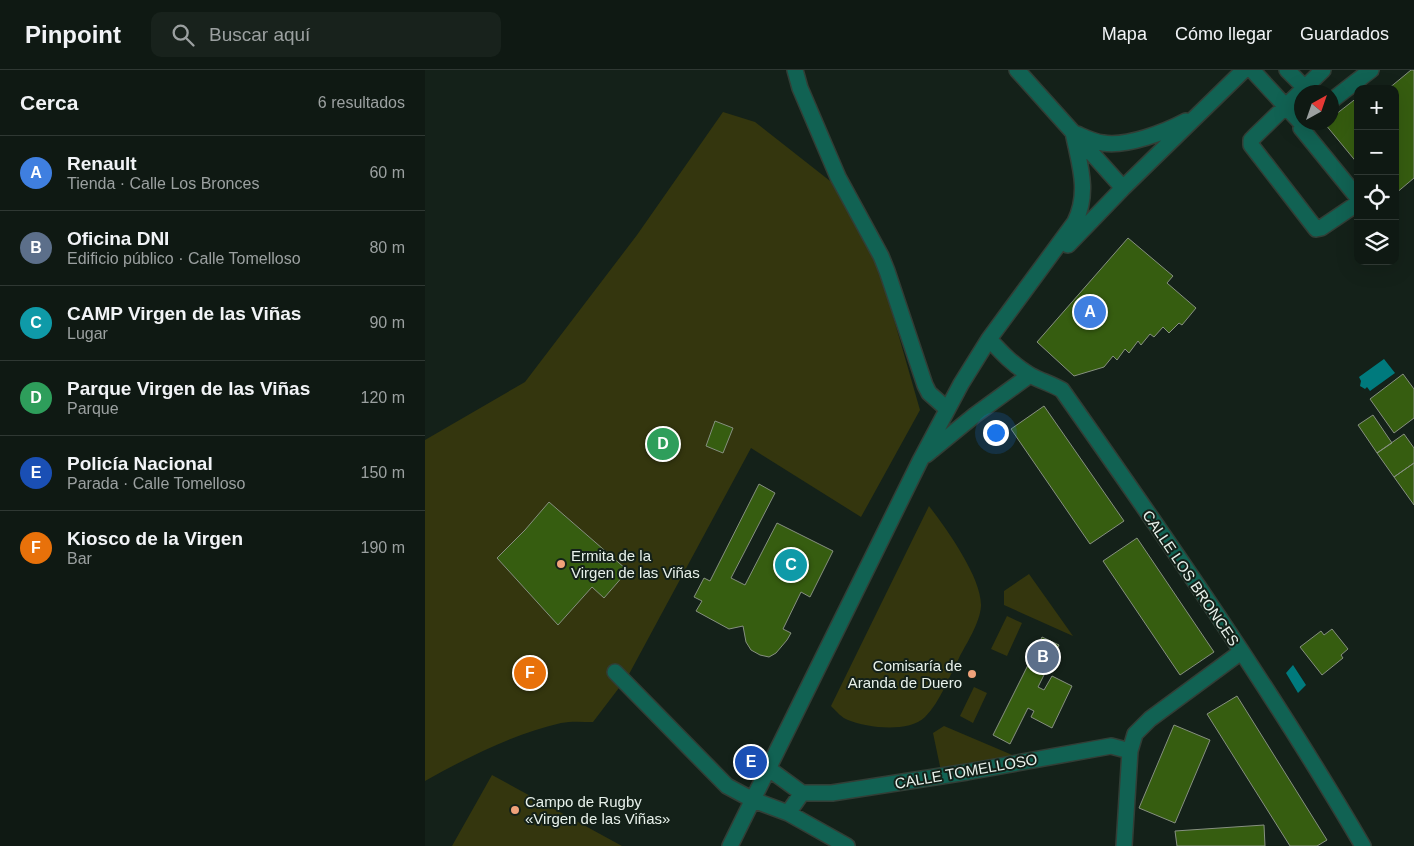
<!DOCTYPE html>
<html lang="es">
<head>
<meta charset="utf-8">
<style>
  :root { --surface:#0f1913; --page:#18221c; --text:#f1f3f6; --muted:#9ba0a0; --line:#2f3833; --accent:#f0a27a }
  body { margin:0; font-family:Helvetica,sans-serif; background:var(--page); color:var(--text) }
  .controls { position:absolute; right:15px; top:15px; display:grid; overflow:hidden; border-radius:10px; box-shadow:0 5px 20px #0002 }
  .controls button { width:45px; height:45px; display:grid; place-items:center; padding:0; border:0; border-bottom:1px solid var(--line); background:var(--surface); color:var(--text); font:25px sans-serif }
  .compass { position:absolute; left:869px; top:15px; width:45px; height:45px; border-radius:50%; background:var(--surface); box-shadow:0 5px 20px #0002; rotate:40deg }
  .you { position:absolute; left:570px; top:362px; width:18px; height:18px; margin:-12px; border:4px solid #fff; border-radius:50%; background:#1a73e8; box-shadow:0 0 0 8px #1a73e833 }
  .badge { display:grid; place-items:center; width:32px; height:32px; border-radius:50%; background:var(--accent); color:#fff; font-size:16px; font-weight:700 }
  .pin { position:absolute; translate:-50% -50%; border:2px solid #fff; box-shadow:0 1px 5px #0006 }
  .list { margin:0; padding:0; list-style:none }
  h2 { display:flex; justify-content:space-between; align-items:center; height:65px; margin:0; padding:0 20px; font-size:21px }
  h2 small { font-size:16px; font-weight:400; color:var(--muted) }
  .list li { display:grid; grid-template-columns:32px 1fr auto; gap:15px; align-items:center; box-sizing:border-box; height:75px; padding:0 20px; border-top:1px solid var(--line) }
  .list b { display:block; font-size:19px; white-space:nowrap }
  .list p { margin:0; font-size:16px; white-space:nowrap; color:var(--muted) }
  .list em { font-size:16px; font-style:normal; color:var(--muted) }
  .icon { flex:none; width:28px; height:28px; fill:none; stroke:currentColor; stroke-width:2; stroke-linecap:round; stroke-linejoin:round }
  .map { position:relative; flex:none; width:989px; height:776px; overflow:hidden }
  header { display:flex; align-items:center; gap:30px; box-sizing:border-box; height:70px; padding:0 25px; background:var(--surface); border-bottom:1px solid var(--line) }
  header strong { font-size:24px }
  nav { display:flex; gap:28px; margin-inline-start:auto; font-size:18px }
  .search { width:350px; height:45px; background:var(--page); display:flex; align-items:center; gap:12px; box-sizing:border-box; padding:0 18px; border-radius:10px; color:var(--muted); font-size:19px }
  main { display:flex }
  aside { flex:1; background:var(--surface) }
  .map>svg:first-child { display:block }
</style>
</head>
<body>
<header>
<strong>Pinpoint</strong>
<div class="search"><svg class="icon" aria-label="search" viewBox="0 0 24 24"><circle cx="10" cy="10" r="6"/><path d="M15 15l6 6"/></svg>Buscar aquí</div>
<nav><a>Mapa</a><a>Cómo llegar</a><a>Guardados</a></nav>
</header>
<main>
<aside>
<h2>Cerca<small>6 resultados</small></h2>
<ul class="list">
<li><span class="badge" style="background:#3f7fe0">A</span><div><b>Renault</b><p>Tienda · Calle Los Bronces</p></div><em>60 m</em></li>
<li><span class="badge" style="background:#5c6f8a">B</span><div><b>Oficina DNI</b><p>Edificio público · Calle Tomelloso</p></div><em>80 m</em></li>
<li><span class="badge" style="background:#0f9aa8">C</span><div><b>CAMP Virgen de las Viñas</b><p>Lugar</p></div><em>90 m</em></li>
<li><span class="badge" style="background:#2e9e5b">D</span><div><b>Parque Virgen de las Viñas</b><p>Parque</p></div><em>120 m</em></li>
<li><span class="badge" style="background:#1a4fb4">E</span><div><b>Policía Nacional</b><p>Parada · Calle Tomelloso</p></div><em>150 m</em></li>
<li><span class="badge" style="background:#e8710a">F</span><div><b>Kiosco de la Virgen</b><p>Bar</p></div><em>190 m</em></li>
</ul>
</aside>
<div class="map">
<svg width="989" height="776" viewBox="0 0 989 776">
  <rect width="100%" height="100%" fill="#142119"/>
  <path fill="#34360e" d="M298,42L330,52L414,118L454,197L495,340L436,447L326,378L203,606L168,652C158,652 146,651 136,653C88,664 43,687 0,711V370L100,312L212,165Z
    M504,436C521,458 557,508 556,536C555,553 541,574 534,588C524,607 515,632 500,647C483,663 443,658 423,650C417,648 411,641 406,636Z
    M604,504L648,566L579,535V521Z
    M582,546L597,553L582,586L566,579Z
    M549,617L562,623L548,653L535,646Z
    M519,656L592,687L516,701L508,663Z
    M67,705L197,776H27Z"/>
  <path fill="#007a7d" d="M959,289L970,303L945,321L942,317L940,319L935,316L936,311L934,307Z
    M868,595L881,615L873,623L861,603Z"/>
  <path fill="#365d10" stroke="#869080" d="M986,0H989V108L970,124V19H963Z
    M933,27V94L900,54L906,52V48Z
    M703,168L748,206L742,213L771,238L757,255L754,253L744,263L738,257L729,267L725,264L716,275L713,271L704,283L700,279L692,290L688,286L679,297L649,306L612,272Z
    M978,304L989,319V348L969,363L945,329Z
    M619,336L699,451L665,474L586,359Z
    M948,345L967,373L952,383L933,355Z
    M290,351L308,358L298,383L281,376Z
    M979,364L989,378V393L969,407L952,383Z
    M989,393V435L969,407Z
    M334,414L350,423L306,508L320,515L352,453L408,481L385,527L376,522L358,559L366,563L362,570L351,583L344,587L335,585L326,580L321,572L318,556L304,559L271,541L277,531L269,527L279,508L285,511Z
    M124,432L201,499L197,503L199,505L179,528L167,517L133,555L72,488L100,460Z
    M712,468L789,582L755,605L678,491Z
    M907,559L923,579L916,585L918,588L897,605L875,577L896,561L899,565Z
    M617,567L634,575L613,617L619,620L627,606L647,616L627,658L606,647L609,641L603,638L585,674L568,665Z
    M107,594L114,605L103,612L96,601Z
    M812,626L902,770L892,776H865L782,644Z
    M749,655L785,670L750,753L714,738Z
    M839,755L840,776H752L750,761Z"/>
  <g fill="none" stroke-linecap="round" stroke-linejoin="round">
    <g stroke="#323e36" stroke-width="18">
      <path id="minor" d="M370,0L375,18L413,107L456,186L462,201L500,315L504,323L522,339
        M592,0L698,118
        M827,0L877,54
        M862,0L884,22
        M898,0L830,66L826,70V75L891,159L896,158L933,133
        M906,31L946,0
        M878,52L876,58L933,128
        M652,64C661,68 669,72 678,73C702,77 740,62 761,51
        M643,175L698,118L819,0
        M564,269C576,282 589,296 605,305C616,311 627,314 637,320C742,469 846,619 938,776
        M501,385L550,345L605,305
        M190,602L302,716L328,730L363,743L422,776
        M344,699L377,723
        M363,743L377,723H407L542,702L686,676L705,681
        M305,776L495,391L536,314L564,269L650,152C665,121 654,93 648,62
        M699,776L705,681L710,664L725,649L816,582"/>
    </g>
    <use href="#minor" stroke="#116253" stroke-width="15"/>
  </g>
  <g fill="#f0a27a" stroke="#142119" stroke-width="2">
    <circle cx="136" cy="494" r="5"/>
    <circle cx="547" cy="604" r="5"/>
    <circle cx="90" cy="740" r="5"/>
  </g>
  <g text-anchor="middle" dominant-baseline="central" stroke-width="4" stroke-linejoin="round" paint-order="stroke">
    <g font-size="15" fill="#e8f1eb" stroke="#142119" text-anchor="start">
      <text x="146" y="485">Ermita de la<tspan x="146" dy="17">Virgen de las Viñas</tspan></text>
      <text x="537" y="595" text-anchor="end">Comisaría de<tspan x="537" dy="17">Aranda de Duero</tspan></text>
      <text x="100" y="731">Campo de Rugby<tspan x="100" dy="17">«Virgen de las Viñas»</tspan></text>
    </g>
    <g font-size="15" fill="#e8f1eb" stroke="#142119">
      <text transform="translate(766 508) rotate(56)">CALLE LOS BRONCES</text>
      <text transform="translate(541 701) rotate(-10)">CALLE TOMELLOSO</text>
    </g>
  </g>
</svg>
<div class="controls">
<button>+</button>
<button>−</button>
<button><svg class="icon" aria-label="locate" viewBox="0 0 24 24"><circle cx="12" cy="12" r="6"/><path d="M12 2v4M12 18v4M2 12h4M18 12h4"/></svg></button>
<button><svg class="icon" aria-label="layers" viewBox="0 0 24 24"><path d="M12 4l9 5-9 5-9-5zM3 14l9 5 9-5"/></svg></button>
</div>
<svg class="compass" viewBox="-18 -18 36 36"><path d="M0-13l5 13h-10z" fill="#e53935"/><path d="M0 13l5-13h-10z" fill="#9ba0a0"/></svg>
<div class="you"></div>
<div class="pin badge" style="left:665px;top:242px;background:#3f7fe0">A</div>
<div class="pin badge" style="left:618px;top:587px;background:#5c6f8a">B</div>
<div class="pin badge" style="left:366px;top:495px;background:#0f9aa8">C</div>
<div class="pin badge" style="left:238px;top:374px;background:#2e9e5b">D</div>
<div class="pin badge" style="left:326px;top:692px;background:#1a4fb4">E</div>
<div class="pin badge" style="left:105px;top:603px;background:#e8710a">F</div>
</div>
</main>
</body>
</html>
